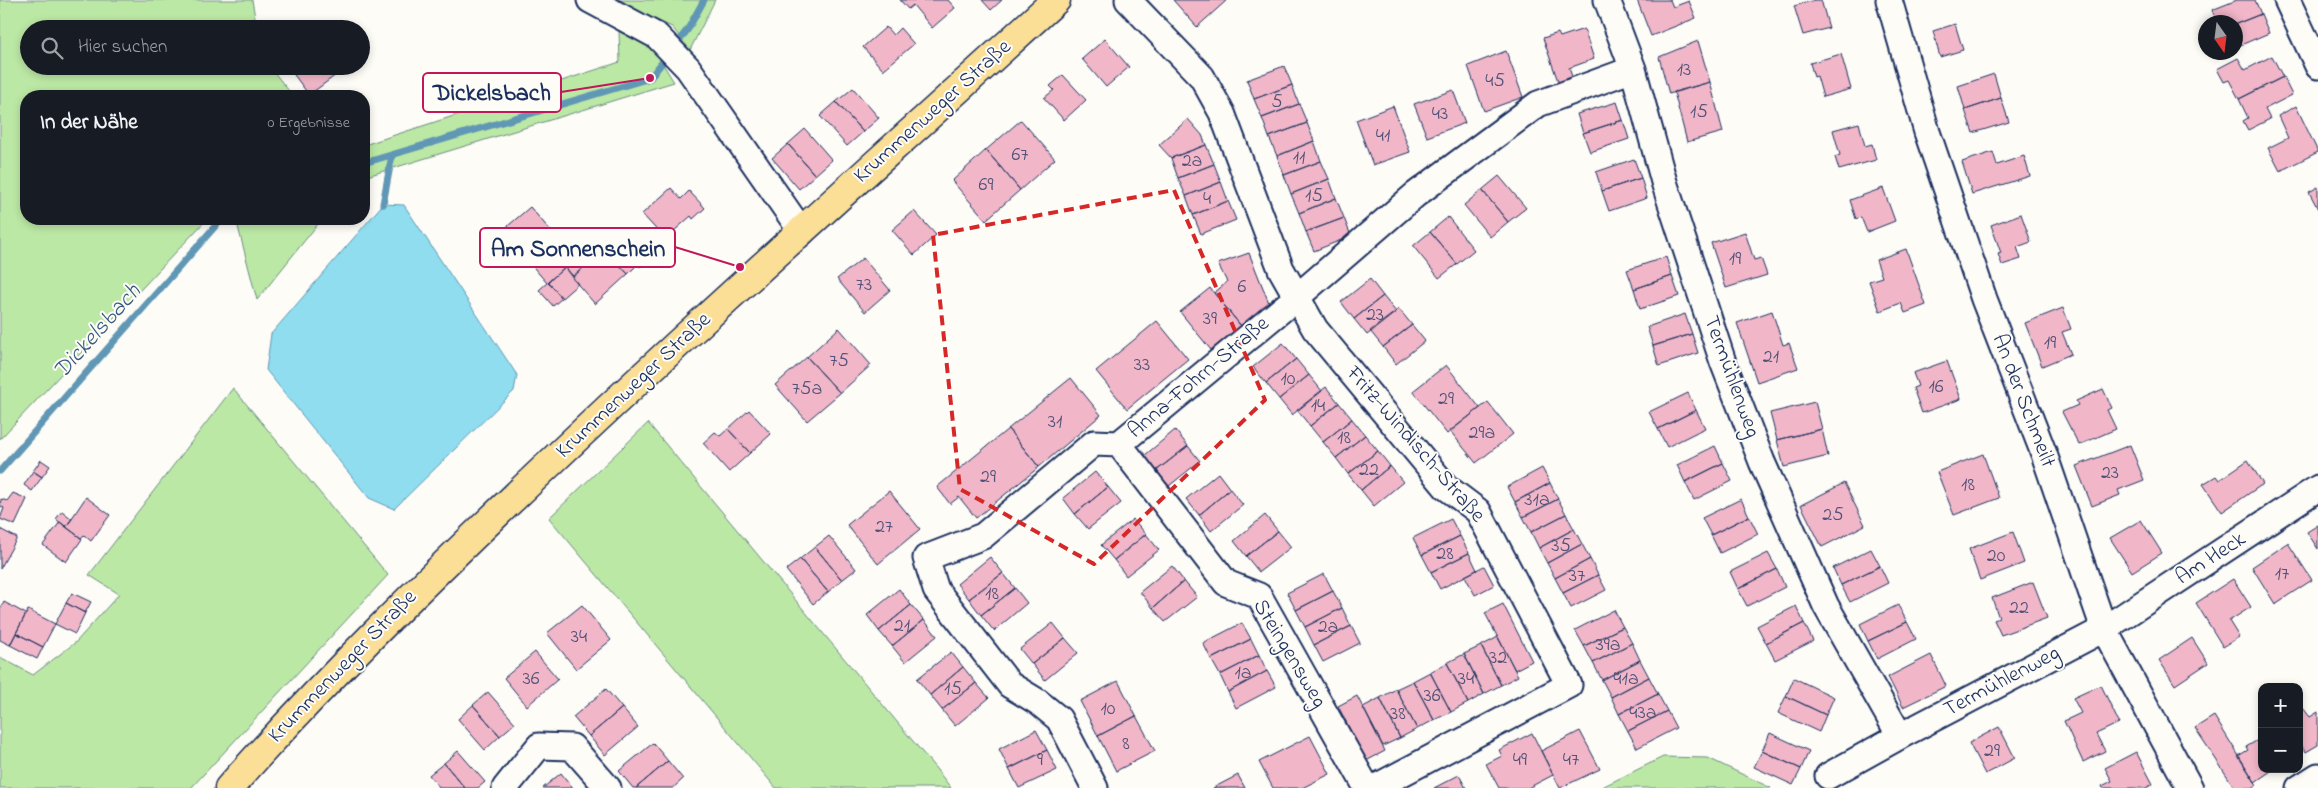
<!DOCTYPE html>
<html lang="de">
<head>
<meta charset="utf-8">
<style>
  :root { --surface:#171b24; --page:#242831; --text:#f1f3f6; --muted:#9ea1a6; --line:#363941 }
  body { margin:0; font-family:"Indie Flower",sans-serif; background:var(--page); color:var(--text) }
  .controls { position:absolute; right:15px; bottom:15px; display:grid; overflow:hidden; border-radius:10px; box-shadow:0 2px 8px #0003 }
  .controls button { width:45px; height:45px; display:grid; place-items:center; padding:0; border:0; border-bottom:1px solid var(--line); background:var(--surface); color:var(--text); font:25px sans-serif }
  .compass { position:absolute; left:2198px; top:15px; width:45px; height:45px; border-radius:50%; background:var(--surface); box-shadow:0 2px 8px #0003; rotate:166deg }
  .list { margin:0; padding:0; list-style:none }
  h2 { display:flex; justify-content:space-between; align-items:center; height:65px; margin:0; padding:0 20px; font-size:21px }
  h2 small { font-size:16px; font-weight:400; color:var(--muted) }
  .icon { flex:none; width:28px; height:28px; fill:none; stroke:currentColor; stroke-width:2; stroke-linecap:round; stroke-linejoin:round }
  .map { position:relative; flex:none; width:2318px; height:788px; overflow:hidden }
  .search { position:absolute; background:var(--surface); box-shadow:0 2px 8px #0003; left:20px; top:20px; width:350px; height:55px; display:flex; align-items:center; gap:12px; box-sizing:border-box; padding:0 18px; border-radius:28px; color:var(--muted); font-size:19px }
  .panel { position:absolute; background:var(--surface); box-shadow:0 2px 8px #0003; left:20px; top:90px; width:350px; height:135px; border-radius:20px }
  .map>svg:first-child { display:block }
</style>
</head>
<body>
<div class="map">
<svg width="2318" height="788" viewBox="0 0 2318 788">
  <rect width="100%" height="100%" fill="#fdfcf7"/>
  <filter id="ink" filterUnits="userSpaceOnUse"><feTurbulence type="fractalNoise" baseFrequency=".02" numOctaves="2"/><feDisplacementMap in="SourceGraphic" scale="10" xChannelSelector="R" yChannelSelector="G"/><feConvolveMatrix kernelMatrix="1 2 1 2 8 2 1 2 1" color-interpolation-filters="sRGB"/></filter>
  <g filter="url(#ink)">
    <path fill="#bce8a5" stroke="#6c8c82" d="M0,0H252L257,29H29V66H269L293,96H26V219H207L0,439Z
      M612,0H715L690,50L672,27Z
      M619,31L653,48L674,82L364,177V145L620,62Z
      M236,219H322L257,300Z
      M233,388L388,575L191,788H0V657L33,675L76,642L119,594L89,575Z
      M648,423L937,770L951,788H776L549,518Z
      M1663,757L1708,758L1771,788H1600Z"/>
    <path fill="#90ddef" stroke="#6197b5" d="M383,204L404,205L517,375L514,391L394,509L369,498L266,370L271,334Z"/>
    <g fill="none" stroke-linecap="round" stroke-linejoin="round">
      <path stroke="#6197b5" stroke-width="7" d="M364,163L650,78L688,29L704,0
        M383,204L392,155
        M0,471L218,223L224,219"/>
    </g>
    <path fill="#f1b7c8" stroke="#1b2f5e" d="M900,0H948L955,8L932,28L913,5L908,9Z
      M982,0H1002L991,10Z
      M1173,0H1227L1197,27Z
      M1637,0H1670L1673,7L1689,1L1696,18L1651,36Z
      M1815,0H1821L1829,28L1803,35L1794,6Z
      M2237,0H2255L2261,14L2236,24L2217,22L2212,10Z
      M2261,14L2269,33L2236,47V24Z
      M1955,24L1963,50L1940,57L1933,31Z
      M886,27L893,35L900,28L914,44L883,70L863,47Z
      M1584,29L1594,59L1569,68L1574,82L1560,87L1543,38L1558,33L1560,37Z
      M1105,39L1129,67L1106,87L1082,59Z
      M1698,41L1710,82L1669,94L1659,57Z
      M1506,51L1523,97L1484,111L1468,66Z
      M1841,54L1851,89L1823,97L1817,76L1814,77L1810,63Z
      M2272,56L2283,77L2239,99L2229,80L2224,82L2217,69L2238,58L2245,70Z
      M291,66H348L309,95L289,68Z
      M1284,66L1292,85L1254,99L1247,80Z
      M1994,74L2001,98L1965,110L1958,86Z
      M1063,75L1086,100L1064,120L1044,98L1054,90L1050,86Z
      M2283,77L2292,95L2265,109L2270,119L2248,130L2243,121L2248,118L2239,99Z
      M1710,82L1723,132L1687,142L1674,92Z
      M1292,85L1299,104L1262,118L1254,99Z
      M853,88L879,118L863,132L836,102Z
      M1453,90L1465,123L1427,137L1414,104Z
      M2001,98L2009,122L1973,133L1965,110Z
      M836,102L863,132L847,146L820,116Z
      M1617,102L1623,120L1583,133L1577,114Z
      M1299,104L1307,123L1269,137L1262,118Z
      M1393,106L1410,152L1373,165L1356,120Z
      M2296,106L2318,152L2280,171L2268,148L2288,138L2278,116Z
      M1188,119L1202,135L1206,145L1171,158L1159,145Z
      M1021,120L1055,159L1020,190L986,150Z
      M1623,120L1629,139L1590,152L1583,133Z
      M1307,123L1314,141L1277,156L1269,137Z
      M1859,123L1865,146L1872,144L1876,160L1839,170L1835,157L1840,155L1833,130Z
      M805,129L832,160L815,175L788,144Z
      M1314,141L1321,161L1284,175L1277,156Z
      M788,144L815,175L799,189L772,158Z
      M1206,145L1214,164L1178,178L1171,158Z
      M986,150L1020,190L986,220L952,181Z
      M1993,152L1997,165L2024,156L2030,176L1972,194L1962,162Z
      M1634,159L1641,178L1602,191L1596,172Z
      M1321,161L1329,179L1291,194L1284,175Z
      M1214,164L1221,182L1186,196L1178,178Z
      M1499,176L1526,208L1508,222L1482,190Z
      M1641,178L1647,198L1609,211L1602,191Z
      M1329,179L1336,198L1299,213L1291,194Z
      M1221,182L1228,201L1193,215L1186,196Z
      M2318,187V209L2309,192Z
      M671,188L681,199L689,191L705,208L693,219L691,216L665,239L642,214Z
      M1883,188L1895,221L1867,232L1861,217L1856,219L1850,200Z
      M1482,190L1508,222L1490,237L1464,205Z
      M1336,198L1344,218L1306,232L1299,213Z
      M1228,201L1236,220L1201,234L1193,215Z
      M530,207L583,268L573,276L565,267L547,283L502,231Z
      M914,211L936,235L914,255L892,230Z
      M2021,214L2031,242L2017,247L2021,259L2002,265L1998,254L2001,253L1991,225Z
      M1448,217L1474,250L1457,264L1430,232Z
      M1344,218L1351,236L1314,251L1306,232Z
      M622,232L647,260L640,267L638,264L628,274L604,248Z
      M1430,232L1457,264L1439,278L1413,246Z
      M1745,232L1754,260L1761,258L1767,275L1726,288L1711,243Z
      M593,237L628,274L595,304L572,278L583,268L572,256Z
      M1906,249L1926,305L1905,313L1901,303L1880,311L1869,281L1882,277L1876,260Z
      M1249,253L1269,303L1241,326L1214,293L1227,282L1218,264Z
      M1666,257L1672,276L1634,289L1627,270Z
      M863,258L890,290L865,312L837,279Z
      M565,267L578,284L562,298L548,282Z
      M1672,276L1679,296L1640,309L1634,289Z
      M1370,279L1383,296L1354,319L1341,302Z
      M548,282L562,298L553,306L539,290Z
      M1210,288L1241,326L1211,350L1180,312Z
      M1383,296L1396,312L1367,335L1354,319Z
      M2063,308L2071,329L2062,332L2071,354L2042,366L2025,323Z
      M1399,309L1412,325L1383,347L1370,331Z
      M1772,311L1783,345L1789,343L1798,368L1757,382L1737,323Z
      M1685,314L1692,334L1653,346L1647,327Z
      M1157,321L1188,359L1127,409L1096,371Z
      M1412,325L1425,341L1396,364L1383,347Z
      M839,328L871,365L840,393L807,357Z
      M1692,334L1698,353L1659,366L1653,346Z
      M1283,343L1296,359L1266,383L1253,367Z
      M807,357L840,393L807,421L775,385Z
      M1296,359L1309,375L1279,399L1266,383Z
      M1947,361L1961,399L1922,413L1913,388L1918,386L1913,373Z
      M1446,365L1480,408L1447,434L1413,391Z
      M1309,375L1322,391L1292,415L1279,399Z
      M1071,378L1101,415L1039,467L1008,429Z
      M1326,387L1339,403L1310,426L1297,410Z
      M2103,389L2112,408L2107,410L2116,429L2079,445L2062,412L2078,405L2076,401Z
      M1688,393L1696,410L1658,429L1649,412Z
      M1488,402L1513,434L1476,463L1450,431Z
      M1815,402L1822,429L1777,440L1770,413Z
      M1339,403L1352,419L1323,442L1310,426Z
      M749,410L771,434L750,453L728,429Z
      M1696,410L1705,428L1667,447L1658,429Z
      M1352,419L1365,435L1336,458L1323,442Z
      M728,429L750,453L729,472L703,443L715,432L720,436Z
      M1008,429L1039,467L976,518L959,497L950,504L937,487Z
      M1822,429L1828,456L1784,467L1777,440Z
      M1175,430L1188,446L1156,471L1144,456Z
      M1365,435L1378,451L1348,474L1336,458Z
      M2130,445L2144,480L2118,490L2120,495L2092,506L2076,466Z
      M1188,446L1200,461L1169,486L1156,471Z
      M1715,446L1723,463L1685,482L1677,465Z
      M1378,451L1390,466L1361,490L1348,474Z
      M1983,454L1999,498L1954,515L1937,472Z
      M41,460L50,466L42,477L33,471Z
      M2248,460L2263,484L2222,512L2203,484L2216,476L2219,480Z
      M1723,463L1732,481L1694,500L1685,482Z
      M1390,466L1403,482L1374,506L1361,490Z
      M1542,468L1550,483L1515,502L1507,487Z
      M33,471L42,477L32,491L24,485Z
      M1095,472L1108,487L1075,514L1063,498Z
      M1218,473L1230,489L1199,515L1186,499Z
      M1550,483L1558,499L1523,517L1515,502Z
      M1844,483L1865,525L1822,547L1801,505Z
      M1108,487L1121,503L1088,529L1075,514Z
      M1230,489L1243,505L1211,531L1199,515Z
      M889,491L920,529L878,564L847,525Z
      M13,493L27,499L15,525L0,519L4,508L0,506L1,499L7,501Z
      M86,497L110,515L91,541L84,535L81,538L66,527Z
      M1558,499L1566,514L1531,532L1523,517Z
      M1741,499L1749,516L1711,535L1702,518Z
      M62,511L72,519L66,527L56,519Z
      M1566,514L1574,529L1539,548L1531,532Z
      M1265,515L1278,531L1246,556L1234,541Z
      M1749,516L1758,534L1720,553L1711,535Z
      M1133,519L1146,534L1114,560L1101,545Z
      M1451,519L1460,536L1422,555L1413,538Z
      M2141,520L2162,553L2132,572L2110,538Z
      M60,522L82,539L66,562L43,545Z
      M2318,525V549L2307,532Z
      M0,529L17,538L0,569Z
      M1574,529L1582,544L1547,563L1539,548Z
      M1278,531L1291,547L1259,572L1246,556Z
      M2013,532L2024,563L1980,580L1969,549Z
      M1146,534L1159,550L1126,576L1114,560Z
      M829,536L856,569L842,580L815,547Z
      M1460,536L1469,553L1431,572L1422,555Z
      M2288,543L2312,580L2275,604L2252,567Z
      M1582,544L1590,559L1555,578L1547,563Z
      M815,547L842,580L828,592L800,559Z
      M1871,549L1880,566L1841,585L1833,568Z
      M1469,553L1477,570L1440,589L1431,572Z
      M1768,553L1777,569L1738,589L1730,572Z
      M990,557L1003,573L969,599L957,584Z
      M800,559L828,592L813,604L786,570Z
      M1590,559L1598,575L1563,593L1555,578Z
      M1172,566L1184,581L1153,608L1140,592Z
      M1484,566L1494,585L1475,595L1465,576Z
      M1880,566L1888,583L1850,602L1841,585Z
      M1777,569L1785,587L1747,606L1738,589Z
      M1003,573L1015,588L981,615L969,599Z
      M1324,574L1333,591L1296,610L1287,593Z
      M1598,575L1606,590L1571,608L1563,593Z
      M2233,579L2251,607L2229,621L2239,637L2223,647L2196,603Z
      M1184,581L1197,597L1165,622L1153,608Z
      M2033,582L2047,618L2001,635L1994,620L1999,618L1992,598Z
      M1015,588L1027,603L994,631L981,615Z
      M899,589L911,605L879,631L867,615Z
      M1333,591L1342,608L1305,627L1296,610Z
      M72,593L91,602L85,613L66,603Z
      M4,602L26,614L10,645L0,640V610Z
      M66,603L85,613L75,634L55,624Z
      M1503,604L1532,661L1515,670L1485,613Z
      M582,605L611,640L576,669L547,633Z
      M911,605L924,620L892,646L879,631Z
      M1898,605L1907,622L1868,641L1860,624Z
      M1796,606L1804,623L1766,643L1757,626Z
      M1342,608L1351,626L1314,645L1305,627Z
      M28,610L55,624L43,647L16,633Z
      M1614,610L1623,627L1584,646L1575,630Z
      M924,620L937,636L905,662L892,646Z
      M1907,622L1916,639L1877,659L1868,641Z
      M1053,623L1065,638L1032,664L1020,649Z
      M1242,623L1251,639L1211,659L1203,643Z
      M1804,623L1813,641L1775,660L1766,643Z
      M1351,626L1360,643L1323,662L1314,645Z
      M1623,627L1632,643L1593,663L1584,646Z
      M16,633L43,647L37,659L10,645Z
      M1498,637L1518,676L1501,685L1481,646Z
      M1065,638L1078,653L1045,680L1032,664Z
      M2192,638L2208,663L2175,685L2159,660Z
      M1251,639L1259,655L1220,675L1211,659Z
      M1632,643L1640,660L1602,680L1593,663Z
      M1481,646L1501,685L1484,694L1464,654Z
      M535,652L558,679L527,706L504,678Z
      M951,652L963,667L930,695L917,679Z
      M1464,654L1484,694L1468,703L1447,663Z
      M1259,655L1267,671L1228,692L1220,675Z
      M1931,655L1946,686L1903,707L1888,677Z
      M1640,660L1649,677L1611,697L1602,680Z
      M1447,663L1468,703L1451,712L1430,672Z
      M963,667L976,683L942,710L930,695Z
      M1267,671L1276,687L1236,708L1228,692Z
      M1430,672L1451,712L1434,720L1413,681Z
      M1649,677L1658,694L1619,714L1611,697Z
      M1794,678L1834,697L1826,715L1786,696Z
      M1118,681L1136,716L1098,736L1080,701Z
      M1413,681L1434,720L1417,729L1396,689Z
      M976,683L989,698L955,726L942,710Z
      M2101,685L2119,723L2096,734L2105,751L2083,762L2064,721L2081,713L2073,698Z
      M606,689L622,708L589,736L573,717Z
      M1396,689L1417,729L1400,738L1380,698Z
      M488,692L515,723L500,736L473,705Z
      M1658,694L1667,711L1628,731L1619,714Z
      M1357,696L1385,751L1366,761L1338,706Z
      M1786,696L1826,715L1819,732L1778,713Z
      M1380,698L1400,738L1383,746L1363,707Z
      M2299,703L2310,717L2318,712V745L2306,752L2299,742Z
      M473,705L500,736L485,750L458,719Z
      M622,708L638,727L605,755L589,736Z
      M1667,711L1676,728L1637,748L1628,731Z
      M1136,716L1155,751L1116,771L1098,736Z
      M2214,716L2257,785L2252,788H2235L2195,728Z
      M1999,727L2015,758L1985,774L1969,743Z
      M1036,730L1047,750L1009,769L999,749Z
      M1580,731L1600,769L1560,788L1541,751Z
      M1532,733L1553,775L1528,788H1499L1486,764L1502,756L1499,750Z
      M1770,733L1809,751L1801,769L1762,751Z
      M1310,736L1330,774L1302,788H1273L1259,762Z
      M2258,740L2262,745V769H2274L2255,782L2238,756L2248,750L2246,747Z
      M653,743L668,761L636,788H633L619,771Z
      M1047,750L1057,770L1019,788L1009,769Z
      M458,751L485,782L478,788H465L444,763Z
      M1762,751L1801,769L1793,785L1754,767Z
      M2136,752L2153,784L2146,788H2103L2102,786L2112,781L2105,768Z
      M668,761L683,779L673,788H636Z
      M444,763L465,788H440L429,775Z
      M561,773L573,788H543Z
      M1238,775L1245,788H1213Z
      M1459,775L1466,788H1434Z"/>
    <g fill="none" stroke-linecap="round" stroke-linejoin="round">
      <g stroke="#1b2f5e" stroke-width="29">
        <path id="minor" d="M590,0L657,36L688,68L802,232
          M1128,0L1202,77L1222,113L1281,269L1315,329L1446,487L1478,511L1569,685L1374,788
          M1607,0L1633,69L1664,182L1723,362L1762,462L1826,606L1900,736L1828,776
          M1889,0L1927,132L1984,299L2044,454L2104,629L2190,788
          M2287,0L2318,66
          M1119,444L1226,583L1259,596L1367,788
          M1900,736L2104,629L2318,488
          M505,788L539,746L572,747L608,788
          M1095,788L1059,719L1038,702L1010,685L936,590L926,558L983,536L1094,443L1119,444L1297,297L1415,195L1538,104L1633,69
          M2299,788L2318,776"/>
      </g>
      <g stroke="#1b2f5e" stroke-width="31">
        <path id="major" d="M229,788C323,682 424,583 527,485C700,320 879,162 1056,0"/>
      </g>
      <use href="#minor" stroke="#fdfcf7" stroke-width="25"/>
      <use href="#major" stroke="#fbdf96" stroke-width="28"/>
    </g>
  </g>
  <path fill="none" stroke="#d62828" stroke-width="4" stroke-dasharray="10 6" stroke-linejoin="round" d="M1174,190L1265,400L1094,564L960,489L933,235Z"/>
  <g text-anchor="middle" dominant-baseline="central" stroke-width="4" stroke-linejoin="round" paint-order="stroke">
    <g font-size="20" fill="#505178">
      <text x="1684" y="70">13</text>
      <text x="1495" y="81">45</text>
      <text x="1277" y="102">5</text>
      <text x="1699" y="112">15</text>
      <text x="1440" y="114">43</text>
      <text x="1383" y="136">41</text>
      <text x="1020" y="155">67</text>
      <text x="1299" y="158">11</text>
      <text x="1192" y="161">2a</text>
      <text x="986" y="185">69</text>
      <text x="1314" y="196">15</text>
      <text x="1207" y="199">4</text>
      <text x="1735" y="259">19</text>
      <text x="864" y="285">73</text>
      <text x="1242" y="287">6</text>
      <text x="1375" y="315">23</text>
      <text x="1210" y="319">39</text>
      <text x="2050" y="343">19</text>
      <text x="1771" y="357">21</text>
      <text x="839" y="361">75</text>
      <text x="1142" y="365">33</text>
      <text x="1288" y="379">10</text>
      <text x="1936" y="387">16</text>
      <text x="807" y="389">75a</text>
      <text x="1446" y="399">29</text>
      <text x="1318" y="406">14</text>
      <text x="1055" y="422">31</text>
      <text x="1482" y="433">29a</text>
      <text x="1344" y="438">18</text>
      <text x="1369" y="470">22</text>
      <text x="2110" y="473">23</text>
      <text x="988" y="477">29</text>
      <text x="1968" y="485">18</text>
      <text x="1537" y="500">31a</text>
      <text x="1833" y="515">25</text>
      <text x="884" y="527">27</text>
      <text x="1561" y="546">35</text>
      <text x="1445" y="554">28</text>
      <text x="1996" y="556">20</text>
      <text x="2282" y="574">17</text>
      <text x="1577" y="576">37</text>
      <text x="992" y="594">18</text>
      <text x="2019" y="608">22</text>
      <text x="902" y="626">21</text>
      <text x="1328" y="627">2a</text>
      <text x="579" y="637">34</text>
      <text x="1608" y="645">39a</text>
      <text x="1498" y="658">32</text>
      <text x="1243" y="673">1a</text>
      <text x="531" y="679">36</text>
      <text x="1466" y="679">34</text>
      <text x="1626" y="679">41a</text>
      <text x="953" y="689">15</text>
      <text x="1432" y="696">36</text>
      <text x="1108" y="709">10</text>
      <text x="1643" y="713">43a</text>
      <text x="1398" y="714">38</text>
      <text x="1126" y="744">8</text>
      <text x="1992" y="751">29</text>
      <text x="1040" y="760">9</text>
      <text x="1520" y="760">49</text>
      <text x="1571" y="760">47</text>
    </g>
    <g font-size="22" fill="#1b2f5e" stroke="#fdfcf7">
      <text transform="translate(933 112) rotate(-42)">Krummenweger Straße</text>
      <text transform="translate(1731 377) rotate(70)">Termühlenweg</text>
      <text transform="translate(1199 378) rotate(-40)">Anna-Fohrn-Straße</text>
      <text transform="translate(634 386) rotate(-43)">Krummenweger Straße</text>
      <text transform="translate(2023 401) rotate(69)">An der Schmeilt</text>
      <text transform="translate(1415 445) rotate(49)">Fritz-Windisch-Straße</text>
      <text transform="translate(2211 559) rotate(-33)">Am Heck</text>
      <text transform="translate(1289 654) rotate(59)">Steingensweg</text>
      <text transform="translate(343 667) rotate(-46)">Krummenweger Straße</text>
      <text transform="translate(2002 682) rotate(-28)">Termühlenweg</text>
    </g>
    <g font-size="24" font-style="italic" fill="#385a82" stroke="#fdfcf7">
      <text transform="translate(98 332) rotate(-48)">Dickelsbach</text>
    </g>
  </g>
  <path fill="none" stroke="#c2185b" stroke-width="2" d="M650 78L561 92M740 267L675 247"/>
  <g fill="#c2185b" stroke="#fdfcf7" stroke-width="2">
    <circle cx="650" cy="78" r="5"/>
    <circle cx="740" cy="267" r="5"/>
  </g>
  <g fill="#fdfcf7" stroke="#c2185b" stroke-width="2">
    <rect x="423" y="73" width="138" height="39" rx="5"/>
    <rect x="480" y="228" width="195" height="39" rx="5"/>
  </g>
  <g font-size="24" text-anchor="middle" font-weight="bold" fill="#1b2f5e">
    <text x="492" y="100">Dickelsbach</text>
    <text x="578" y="256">Am Sonnenschein</text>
  </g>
</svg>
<div class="controls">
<button>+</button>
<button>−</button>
</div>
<svg class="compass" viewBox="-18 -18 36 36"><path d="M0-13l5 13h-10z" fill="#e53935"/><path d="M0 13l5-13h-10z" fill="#9ea1a6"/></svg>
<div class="search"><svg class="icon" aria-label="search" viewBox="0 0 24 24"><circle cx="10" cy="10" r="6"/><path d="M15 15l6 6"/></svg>Hier suchen</div>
<section class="panel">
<h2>In der Nähe<small>0 Ergebnisse</small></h2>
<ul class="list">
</ul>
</section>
</div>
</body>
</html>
